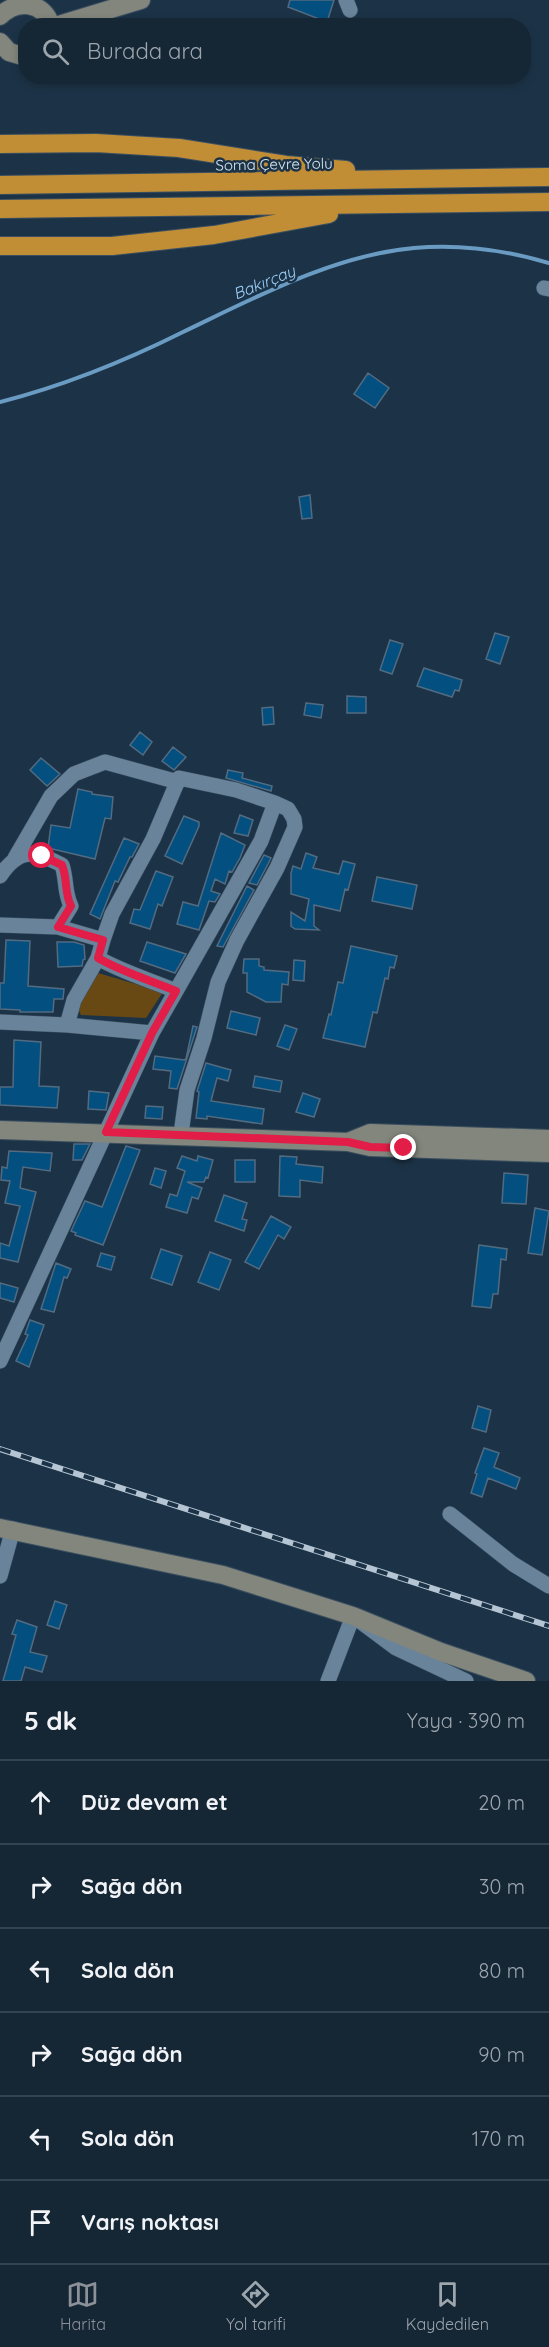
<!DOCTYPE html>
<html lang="tr">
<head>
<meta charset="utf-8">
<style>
  :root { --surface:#152635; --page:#1e2e3d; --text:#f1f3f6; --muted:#9da5ad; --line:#344350; --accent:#8c9099 }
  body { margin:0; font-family:Quicksand,sans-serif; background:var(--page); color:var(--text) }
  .stop { position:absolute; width:18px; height:18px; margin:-14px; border:4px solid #e11d48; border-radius:50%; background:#fff }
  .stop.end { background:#e11d48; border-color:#fff; box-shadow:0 2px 6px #0008 }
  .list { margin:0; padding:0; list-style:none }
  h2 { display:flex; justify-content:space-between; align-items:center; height:78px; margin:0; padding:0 24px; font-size:26px }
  h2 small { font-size:20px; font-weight:400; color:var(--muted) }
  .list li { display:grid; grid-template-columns:39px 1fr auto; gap:18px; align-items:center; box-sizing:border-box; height:84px; padding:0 24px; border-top:2px solid var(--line) }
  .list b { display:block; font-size:22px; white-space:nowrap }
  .list em { font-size:20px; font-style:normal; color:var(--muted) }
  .icon { flex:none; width:33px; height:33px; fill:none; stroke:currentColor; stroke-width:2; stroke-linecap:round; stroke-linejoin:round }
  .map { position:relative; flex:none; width:549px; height:1681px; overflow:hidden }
  .search { position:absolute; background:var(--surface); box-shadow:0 3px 9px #0003; left:18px; right:18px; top:18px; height:66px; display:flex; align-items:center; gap:15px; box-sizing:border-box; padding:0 21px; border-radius:24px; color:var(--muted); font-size:22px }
  .sheet { height:582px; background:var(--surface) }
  nav { display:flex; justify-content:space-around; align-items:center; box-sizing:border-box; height:84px; border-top:2px solid var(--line); background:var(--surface); font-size:16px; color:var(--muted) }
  nav a { display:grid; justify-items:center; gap:3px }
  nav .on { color:var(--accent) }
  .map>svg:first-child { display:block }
</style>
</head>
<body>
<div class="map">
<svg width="549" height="1681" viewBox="0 0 549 1681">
  <rect width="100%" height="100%" fill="#1c3347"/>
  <path fill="#684913" d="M98,973L163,992L146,1018L81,1015L77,1007Z"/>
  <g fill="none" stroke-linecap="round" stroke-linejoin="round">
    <path stroke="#6a9bc3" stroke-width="4" d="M0,402C63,386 125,361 183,332C254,298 334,255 414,248C459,244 505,250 549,263"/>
  </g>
  <path fill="#034f7f" stroke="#526b81" stroke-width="1.5" d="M290,0H334L327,22L288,7Z
    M368,373L389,388L375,408L354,394Z
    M310,495L312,518L302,519L299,497Z
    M495,633L509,637L500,664L486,659Z
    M390,640L403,644L392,674L380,670Z
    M424,668L462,680L459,691L455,690L452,697L417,686Z
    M347,696L366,697V713H347Z
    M306,703L323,705L321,718L304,715Z
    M273,707L274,724L263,725L262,708Z
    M140,732L152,742L143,755L130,745Z
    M173,747L186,757L174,770L162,761Z
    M41,758L60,774L47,786L30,770Z
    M228,770L243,773L242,778L272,786L271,791L226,778Z
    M78,789L92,792V794L113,797L111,819L105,818L95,859L48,848L51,825L70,828Z
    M240,815L253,820L248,836L234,833Z
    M184,816L199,822V826L182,864L165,856Z
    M221,833L245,845L240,858L232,872L229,871L225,884L215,879L211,891L220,894L215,902L209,901L199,930L177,924L183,902L198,906Z
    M124,838L139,844L132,857H130L118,882L115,881L100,919L90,914Z
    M306,853L317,857L313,868L339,874L343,861L355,864L348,890L345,889L340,911L314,905V926L319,930L295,929L291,926V912L305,921L309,899L291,894V873L293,866L301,869Z
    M264,855L271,858L268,864L257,885L249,883Z
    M156,871L173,877L162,906L158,904L150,929L130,923L134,909L140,910Z
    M377,877L417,885L412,909L372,901Z
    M247,886L254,890L223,947L217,946Z
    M6,940L30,941L28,986L64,989L63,999H54L53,1012H20V1010L0,1009V983H4Z
    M57,942H74L84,945L85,959L83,960L82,966L58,967Z
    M147,942L186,954L175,973L140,961Z
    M351,946L397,956L394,968L390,967L388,979L385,978L377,1013L373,1012L365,1047L323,1038L329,1014L331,1015L338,982L343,983Z
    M244,959H259V966L264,967V970L289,972L288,985L282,984L281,1002H266L247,992V973H243Z
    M294,960L305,961L304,981L293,980Z
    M231,1011L260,1018L256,1035L227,1028Z
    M285,1025L297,1029L289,1050L277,1046Z
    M193,1026L197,1027L177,1089L169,1088L171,1071L153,1069L155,1056L184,1060L186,1059Z
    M14,1040L41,1042L39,1086L59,1087L57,1108L0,1105V1087H13Z
    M206,1063L231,1070L228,1081L217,1078L211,1101L264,1109L262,1124L207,1116V1119L196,1118L199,1092L197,1091Z
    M255,1076L282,1081L280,1092L253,1087Z
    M89,1091L109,1093L106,1110L88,1109Z
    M303,1093L320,1099L314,1117L296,1112Z
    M146,1106L163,1107L162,1119L145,1118Z
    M74,1144H90L82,1160H73Z
    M126,1146L140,1150L103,1245L75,1235L76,1233L71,1231L85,1201L102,1207Z
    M9,1151L52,1153L50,1171L23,1167L20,1188L36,1192L18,1262L0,1258V1243L9,1246L20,1206L5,1203L10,1181L1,1180L2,1167L7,1168Z
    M182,1156L197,1161L198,1156L213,1160L208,1178L206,1177L204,1182H187L202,1188L198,1199L192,1197L187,1213L166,1207L170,1194L177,1196L185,1171L177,1168Z
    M280,1156L297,1157L296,1164L323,1167L322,1183L300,1180V1197L279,1196Z
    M235,1160H255V1182H235Z
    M155,1168L166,1171L161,1188L150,1184Z
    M504,1173L528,1175L526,1204L502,1203Z
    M224,1195L247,1203L242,1219L247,1220L244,1231L215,1221Z
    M535,1208L549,1211L542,1255L528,1253Z
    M271,1216L291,1227L284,1239L278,1235L259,1269L245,1262Z
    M479,1245L507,1249L506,1260L501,1259L498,1294H493L491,1308L472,1306Z
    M161,1249L182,1256L172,1285L151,1278Z
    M210,1252L231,1260L219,1290L198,1282Z
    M101,1253L115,1257L111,1270L97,1266Z
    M56,1263L71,1269L67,1278L64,1277L54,1312L41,1309Z
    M0,1283L18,1288L14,1302L0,1298Z
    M30,1320L44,1325L29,1367L16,1361L28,1335L25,1334Z
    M478,1406L491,1410L486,1432L472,1428Z
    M484,1448L499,1453L494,1467L520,1478L516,1489L488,1478L482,1497L471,1493L477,1474L475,1473Z
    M55,1601L67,1605L59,1629L47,1625Z
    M17,1620L37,1627L30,1652L47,1656L42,1672L25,1667L21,1681H3L16,1635L12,1634Z"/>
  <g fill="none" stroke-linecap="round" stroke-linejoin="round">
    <g stroke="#3b4f60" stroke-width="16">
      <path id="street" d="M346,0L350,10
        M544,288L549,289
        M15,858L51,796L74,774L105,762L178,782
        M0,876C19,848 34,850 62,865C67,880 64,892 71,906L58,927
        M0,925L58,927L103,940L98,958L74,1000L67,1025L0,1022
        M103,940L112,914L153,839L179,778L236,790L275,803L261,841L176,991
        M98,958C122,972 150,980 176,991L152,1033
        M181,1134L187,1090L204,1038L218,982L237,940L277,868L295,827L294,819L288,809L275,803
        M0,1361L152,1033L67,1025
        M450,1514L513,1564L549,1586
        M0,1576L13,1529
        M328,1681L353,1616L396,1648L466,1681"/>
    </g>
    <g stroke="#3b4f60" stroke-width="20">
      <path id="secondary" d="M0,16C16,0 44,0 51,26
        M55,26L141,0
        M0,42L9,52L26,57
        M0,1130L348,1142L370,1147L549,1153
        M348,1142L370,1133L549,1139
        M0,1528L223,1575L353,1616L441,1652L526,1681"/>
    </g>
    <g stroke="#3b4f60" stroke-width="20">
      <path id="highway" d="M0,144L96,143L179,148L286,165L346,170
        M0,185L549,177
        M0,209L549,202
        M0,246H112L214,235L329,214"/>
    </g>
    <use href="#street" stroke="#68839a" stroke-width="15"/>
    <use href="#secondary" stroke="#83867c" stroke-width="18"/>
    <use href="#highway" stroke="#c18d35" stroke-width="18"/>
    <g stroke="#b5c5d3" stroke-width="6">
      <path id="rail" d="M0,1449L549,1626"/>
    </g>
    <use href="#rail" stroke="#1c3347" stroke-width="4" stroke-dasharray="11" stroke-linecap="butt"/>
  </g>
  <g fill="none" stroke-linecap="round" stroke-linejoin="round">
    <path stroke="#e11d48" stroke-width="8" d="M42,856L62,865C68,880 64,892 71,906L58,927L103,940L98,958C122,972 150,980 176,991L152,1033L106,1132L348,1142L370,1147L404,1148"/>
  </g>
  <g text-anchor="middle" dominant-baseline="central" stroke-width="5" stroke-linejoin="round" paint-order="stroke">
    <g font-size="15" fill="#d8e7f3" stroke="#1c3347">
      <text transform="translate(274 164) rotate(-1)">Soma Çevre Yolu</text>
    </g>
    <g font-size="16" font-style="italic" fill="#9dcffa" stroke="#1c3347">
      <text transform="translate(264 282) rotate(-22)">Bakırçay</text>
    </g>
  </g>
</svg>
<div class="stop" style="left:42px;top:856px"></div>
<div class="stop end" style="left:404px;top:1148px"></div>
<div class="search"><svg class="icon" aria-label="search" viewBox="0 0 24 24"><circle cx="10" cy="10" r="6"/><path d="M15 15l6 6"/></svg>Burada ara</div>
</div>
<section class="sheet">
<h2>5 dk<small>Yaya · 390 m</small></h2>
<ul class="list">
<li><svg class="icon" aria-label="ahead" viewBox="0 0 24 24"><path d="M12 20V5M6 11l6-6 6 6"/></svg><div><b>Düz devam et</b></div><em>20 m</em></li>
<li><svg class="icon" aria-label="right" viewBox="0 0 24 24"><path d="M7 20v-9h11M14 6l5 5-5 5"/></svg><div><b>Sağa dön</b></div><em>30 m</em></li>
<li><svg class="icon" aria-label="left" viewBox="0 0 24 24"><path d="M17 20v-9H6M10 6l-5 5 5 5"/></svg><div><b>Sola dön</b></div><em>80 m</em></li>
<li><svg class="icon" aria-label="right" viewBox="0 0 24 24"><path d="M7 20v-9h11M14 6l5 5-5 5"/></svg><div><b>Sağa dön</b></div><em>90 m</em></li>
<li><svg class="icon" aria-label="left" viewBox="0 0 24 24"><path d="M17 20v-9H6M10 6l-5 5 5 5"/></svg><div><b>Sola dön</b></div><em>170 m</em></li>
<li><svg class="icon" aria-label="arrive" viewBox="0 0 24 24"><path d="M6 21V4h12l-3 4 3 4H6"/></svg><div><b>Varış noktası</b></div></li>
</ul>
</section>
<nav>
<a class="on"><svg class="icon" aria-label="map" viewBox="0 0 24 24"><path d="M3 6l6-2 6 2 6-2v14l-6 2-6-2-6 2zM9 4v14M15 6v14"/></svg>Harita</a>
<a><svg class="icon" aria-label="directions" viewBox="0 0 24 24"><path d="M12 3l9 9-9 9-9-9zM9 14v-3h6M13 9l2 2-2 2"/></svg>Yol tarifi</a>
<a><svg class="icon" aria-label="saved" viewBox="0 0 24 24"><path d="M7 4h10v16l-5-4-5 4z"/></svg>Kaydedilen</a>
</nav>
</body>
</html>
